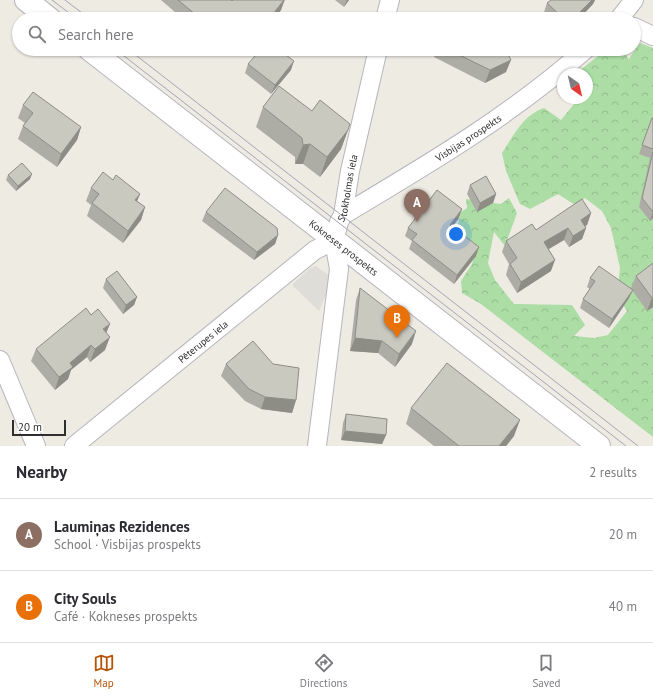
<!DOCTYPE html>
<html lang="en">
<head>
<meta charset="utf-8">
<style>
  :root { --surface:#fff; --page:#f2f2f3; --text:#2b2b33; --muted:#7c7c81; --line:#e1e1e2; --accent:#b45309 }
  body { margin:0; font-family:"PT Sans",sans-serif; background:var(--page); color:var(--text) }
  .compass { position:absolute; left:557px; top:68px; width:36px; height:36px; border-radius:50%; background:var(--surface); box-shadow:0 1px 3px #0004; rotate:146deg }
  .scale { position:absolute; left:12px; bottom:10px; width:54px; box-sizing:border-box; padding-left:4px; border:2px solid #2e2e2e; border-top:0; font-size:11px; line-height:14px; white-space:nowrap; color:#2e2e2e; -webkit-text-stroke:3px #fff; paint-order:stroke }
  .you { position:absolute; left:456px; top:234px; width:14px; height:14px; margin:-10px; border:3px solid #fff; border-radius:50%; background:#1a73e8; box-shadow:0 0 0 6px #1a73e833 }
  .badge { display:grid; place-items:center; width:26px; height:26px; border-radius:50%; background:var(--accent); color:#fff; font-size:13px; font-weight:700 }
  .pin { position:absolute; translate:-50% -33px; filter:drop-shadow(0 1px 2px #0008) }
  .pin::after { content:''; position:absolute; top:21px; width:14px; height:12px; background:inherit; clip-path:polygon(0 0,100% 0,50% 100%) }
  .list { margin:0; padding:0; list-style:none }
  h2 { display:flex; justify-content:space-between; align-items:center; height:52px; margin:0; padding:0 16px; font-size:17px }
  h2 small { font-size:13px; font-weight:400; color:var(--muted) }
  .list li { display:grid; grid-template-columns:26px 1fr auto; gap:12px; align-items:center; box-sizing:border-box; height:72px; padding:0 16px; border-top:1px solid var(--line) }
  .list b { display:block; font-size:15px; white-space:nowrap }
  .list p { margin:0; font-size:13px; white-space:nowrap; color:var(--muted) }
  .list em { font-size:13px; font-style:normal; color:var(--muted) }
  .icon { flex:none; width:22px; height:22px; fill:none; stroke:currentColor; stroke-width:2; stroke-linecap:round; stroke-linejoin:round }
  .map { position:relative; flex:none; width:653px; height:446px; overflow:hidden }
  .search { position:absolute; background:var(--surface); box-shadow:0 1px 3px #0004; left:12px; right:12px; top:12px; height:44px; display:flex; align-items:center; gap:10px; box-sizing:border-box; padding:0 14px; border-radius:22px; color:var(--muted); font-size:15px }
  .sheet { height:196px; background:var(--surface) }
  nav { display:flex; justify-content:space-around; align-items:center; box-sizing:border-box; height:56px; border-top:1px solid var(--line); background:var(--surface); font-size:11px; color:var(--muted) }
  nav a { display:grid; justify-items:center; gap:2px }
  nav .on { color:var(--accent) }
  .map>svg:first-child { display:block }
</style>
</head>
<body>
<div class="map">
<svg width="653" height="446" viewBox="0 0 653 446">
  <defs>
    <pattern id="forest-crowns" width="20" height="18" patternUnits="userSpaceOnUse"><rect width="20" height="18" fill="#acdda5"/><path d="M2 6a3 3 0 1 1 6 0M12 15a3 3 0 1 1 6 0" fill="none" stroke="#94be8e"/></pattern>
  </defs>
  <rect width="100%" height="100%" fill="#edebe2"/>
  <path fill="url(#forest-crowns)" d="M640,43L653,48V437L481,304L462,293L461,281L472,264L477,248L456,232L461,212L467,208L466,199L501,204L509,198L517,213L505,246L494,232L488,263L495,280L514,304L572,305L585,325L574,336L594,338L608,335L627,311L617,295L620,268L611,228L602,211L585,198L575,205L558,194L530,209L520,204L506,171L502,153C514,135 523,115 544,108L561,120L579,98H587V74H577L579,71L607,49H625L628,60Z"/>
  <path fill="#deddd8" d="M316,266L328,275L329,281L328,290L319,311L292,285L310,268Z"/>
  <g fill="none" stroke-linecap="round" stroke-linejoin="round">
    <g stroke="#b6b5c0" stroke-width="20">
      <g id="minor">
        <path d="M385,19L390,0"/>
        <path d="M619,19L634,0"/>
        <path d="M634,27L653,36"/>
        <path id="s1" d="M343,215C427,165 512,115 586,49"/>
        <path d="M0,360L36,446"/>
        <path id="s2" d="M74,446L315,250L334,241"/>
        <path id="s3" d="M317,446L339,269L334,241L339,222L343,215L350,171L378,49"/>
      </g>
    </g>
    <g stroke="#b6b5c0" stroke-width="24">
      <g id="tertiary">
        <path d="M26,0L50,19"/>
        <path id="s4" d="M89,49L599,446"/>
      </g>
    </g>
    <use href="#minor" stroke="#fff" stroke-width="18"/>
    <use href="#tertiary" stroke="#fff" stroke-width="22"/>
    <path stroke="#a6a5b6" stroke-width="1" d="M52,0L77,19
      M65,0L90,19
      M115,49L626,446
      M128,49L638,446"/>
  </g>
  <path fill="#aeada5" d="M161,0H231L232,1L233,0H285L281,10L274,19H183Z
    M335,0H349L344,7Z
    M551,0H595L593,4L579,19H551L544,12L547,3Z
    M437,49H505L506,72L485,83L434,57Z
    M248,64L291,70L271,94L245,73Z
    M23,105L81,127L77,140L57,167L18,139L23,126L25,123L18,118Z
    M263,107L312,111L348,130L341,149L320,177L303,164H295V157L256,127Z
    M652,118H653V218L650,221L639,207L650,158L639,154Z
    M8,175L30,179L16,191L6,180Z
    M113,180L140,194L137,201L145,207L141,220L123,243L87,216L91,205L86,201L91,188Z
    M470,185L496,194L493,203L477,212L467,194Z
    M206,212L278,235L275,244L254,260L202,221Z
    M591,213L587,225L585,226L586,228L582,239L569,247L564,240L549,249L551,271L517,293L506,275L509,264L502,252L506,241L536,230Z
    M459,218L452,227L476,256L454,284L409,249L412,241L405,236L408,228Z
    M653,263V307L647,311L632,290L629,298L609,328L580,308L583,299L590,289L587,287L590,278L631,288L636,276Z
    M106,279L137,297L134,305L123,314L103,288Z
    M360,288L412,344L395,367L378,353L350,351L356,300Z
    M106,333L105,350L90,362L87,357L71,370L68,379L55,390L31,361L36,349Z
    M226,364L296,400L292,413L261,409L245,401L221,376Z
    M411,408L514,436L506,446H434L406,424Z
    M346,414L386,435L382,444L341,440L343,423Z"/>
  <path fill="#8d8d86" d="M284,0L281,10L274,19H269Z
    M347,0H349L344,7Z
    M592,0H595L593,4L579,19H573Z
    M511,60L506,72L485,83L490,70Z
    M294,61L291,70L271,94L275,85Z
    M81,127L77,140L57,167L61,154Z
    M348,130L341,149L320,177L327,157Z
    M310,144L303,164H295L303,145Z
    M32,174L30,179L16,191L18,186Z
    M140,194L135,206V200Z
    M496,194L493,203L477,212L480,203Z
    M145,207L141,220L123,243L128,231Z
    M462,209L459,218L447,234L450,225Z
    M653,212V218L650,221Z
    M591,213L587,225L577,231L581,220Z
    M568,228L564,240L540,254L544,242Z
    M586,228L582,239L569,247L573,236Z
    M278,235L275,244L254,260L257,252Z
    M479,247L476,256L454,284L457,275Z
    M555,260L551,271L517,293L521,282Z
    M633,290L629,298L609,328L612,319Z
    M137,297L134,305L123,314L126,305Z
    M652,298H653V307L647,311Z
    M110,324L105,336L103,329Z
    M416,331L412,344L395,367L399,354Z
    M110,337L105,350L90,362L95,349Z
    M355,338L382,341L378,353L350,351Z
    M91,345L87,357L71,370L68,379L55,390L59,377L70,363Z
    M265,397L296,400L292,413L261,409Z
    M520,420L514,436L506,446H499Z
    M345,431L386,435L382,444L341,440Z"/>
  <path fill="#cac9c0" stroke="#8d8d86" d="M178,0H231L232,1L233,0H284L269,19H250L243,14L239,19H201Z
    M551,0H592L573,19H564L547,3Z
    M454,13L466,19H451Z
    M261,49H278L294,61L275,85L248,64Z
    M447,49H505L511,60L490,70Z
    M279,86L312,111L320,100L350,124L348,130L327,157L310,144L303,145L302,138L263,107Z
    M33,92L81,127L61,154L23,126L33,113L23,105Z
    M652,118H653V149L642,145Z
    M653,152V212L642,198Z
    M22,163L32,174L18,186L8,175Z
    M103,172L113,180L116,175L140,194L135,200L145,207L128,231L92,203L99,194L91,188Z
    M486,176L496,194L480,203L470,185Z
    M225,188L277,228L278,235L257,252L206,212Z
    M437,190L462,209L450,225L479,247L457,275L412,240L417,234L408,228Z
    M582,199L591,213L581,220L586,228L573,236L568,228L544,242L555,260L521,282L510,264L517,258L506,241L532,224L536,230Z
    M653,263V298H652L636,276Z
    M599,266L633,290L612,319L583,299L595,281L590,278Z
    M117,271L137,297L126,305L106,279Z
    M360,288L416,331L399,354L382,341L355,338Z
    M86,308L91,315L98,309L110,324L103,329L110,337L95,349L91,345L70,363L73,367L59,377L36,349Z
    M253,341L273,364L299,368L296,400L265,397L249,389L226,364Z
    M447,363L520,420L499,446H459L411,408Z
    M346,414L387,419L386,435L345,431Z"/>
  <g text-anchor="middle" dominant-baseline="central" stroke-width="3" stroke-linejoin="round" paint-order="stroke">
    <g font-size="10" fill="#2e2e2e" stroke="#fff">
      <text stroke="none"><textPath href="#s1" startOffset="147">Visbijas prospekts</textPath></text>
      <text stroke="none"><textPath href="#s3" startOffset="262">Stokholmas iela</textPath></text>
      <text stroke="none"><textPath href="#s4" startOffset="323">Kokneses prospekts</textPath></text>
      <text stroke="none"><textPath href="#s2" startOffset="166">Pēterupes iela</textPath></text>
    </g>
  </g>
</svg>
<svg class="compass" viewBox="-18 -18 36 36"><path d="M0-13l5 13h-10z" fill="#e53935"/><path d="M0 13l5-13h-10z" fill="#7c7c81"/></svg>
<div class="scale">20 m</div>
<div class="you"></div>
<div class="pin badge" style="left:417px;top:222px;background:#8d6e63">A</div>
<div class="pin badge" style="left:397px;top:338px;background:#e8710a">B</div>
<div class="search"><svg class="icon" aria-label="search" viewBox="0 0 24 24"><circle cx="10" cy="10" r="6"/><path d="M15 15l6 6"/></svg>Search here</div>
</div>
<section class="sheet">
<h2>Nearby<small>2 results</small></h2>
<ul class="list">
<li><span class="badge" style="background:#8d6e63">A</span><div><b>Laumiņas Rezidences</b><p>School · Visbijas prospekts</p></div><em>20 m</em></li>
<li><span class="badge" style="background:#e8710a">B</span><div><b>City Souls</b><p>Café · Kokneses prospekts</p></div><em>40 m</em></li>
</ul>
</section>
<nav>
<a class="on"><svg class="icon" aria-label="map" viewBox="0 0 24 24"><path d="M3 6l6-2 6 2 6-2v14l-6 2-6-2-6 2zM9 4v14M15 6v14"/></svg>Map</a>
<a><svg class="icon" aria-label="directions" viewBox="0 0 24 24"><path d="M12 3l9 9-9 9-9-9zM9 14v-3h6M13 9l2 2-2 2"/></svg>Directions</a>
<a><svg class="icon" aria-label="saved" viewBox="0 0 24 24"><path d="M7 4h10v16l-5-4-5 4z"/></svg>Saved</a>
</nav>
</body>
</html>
